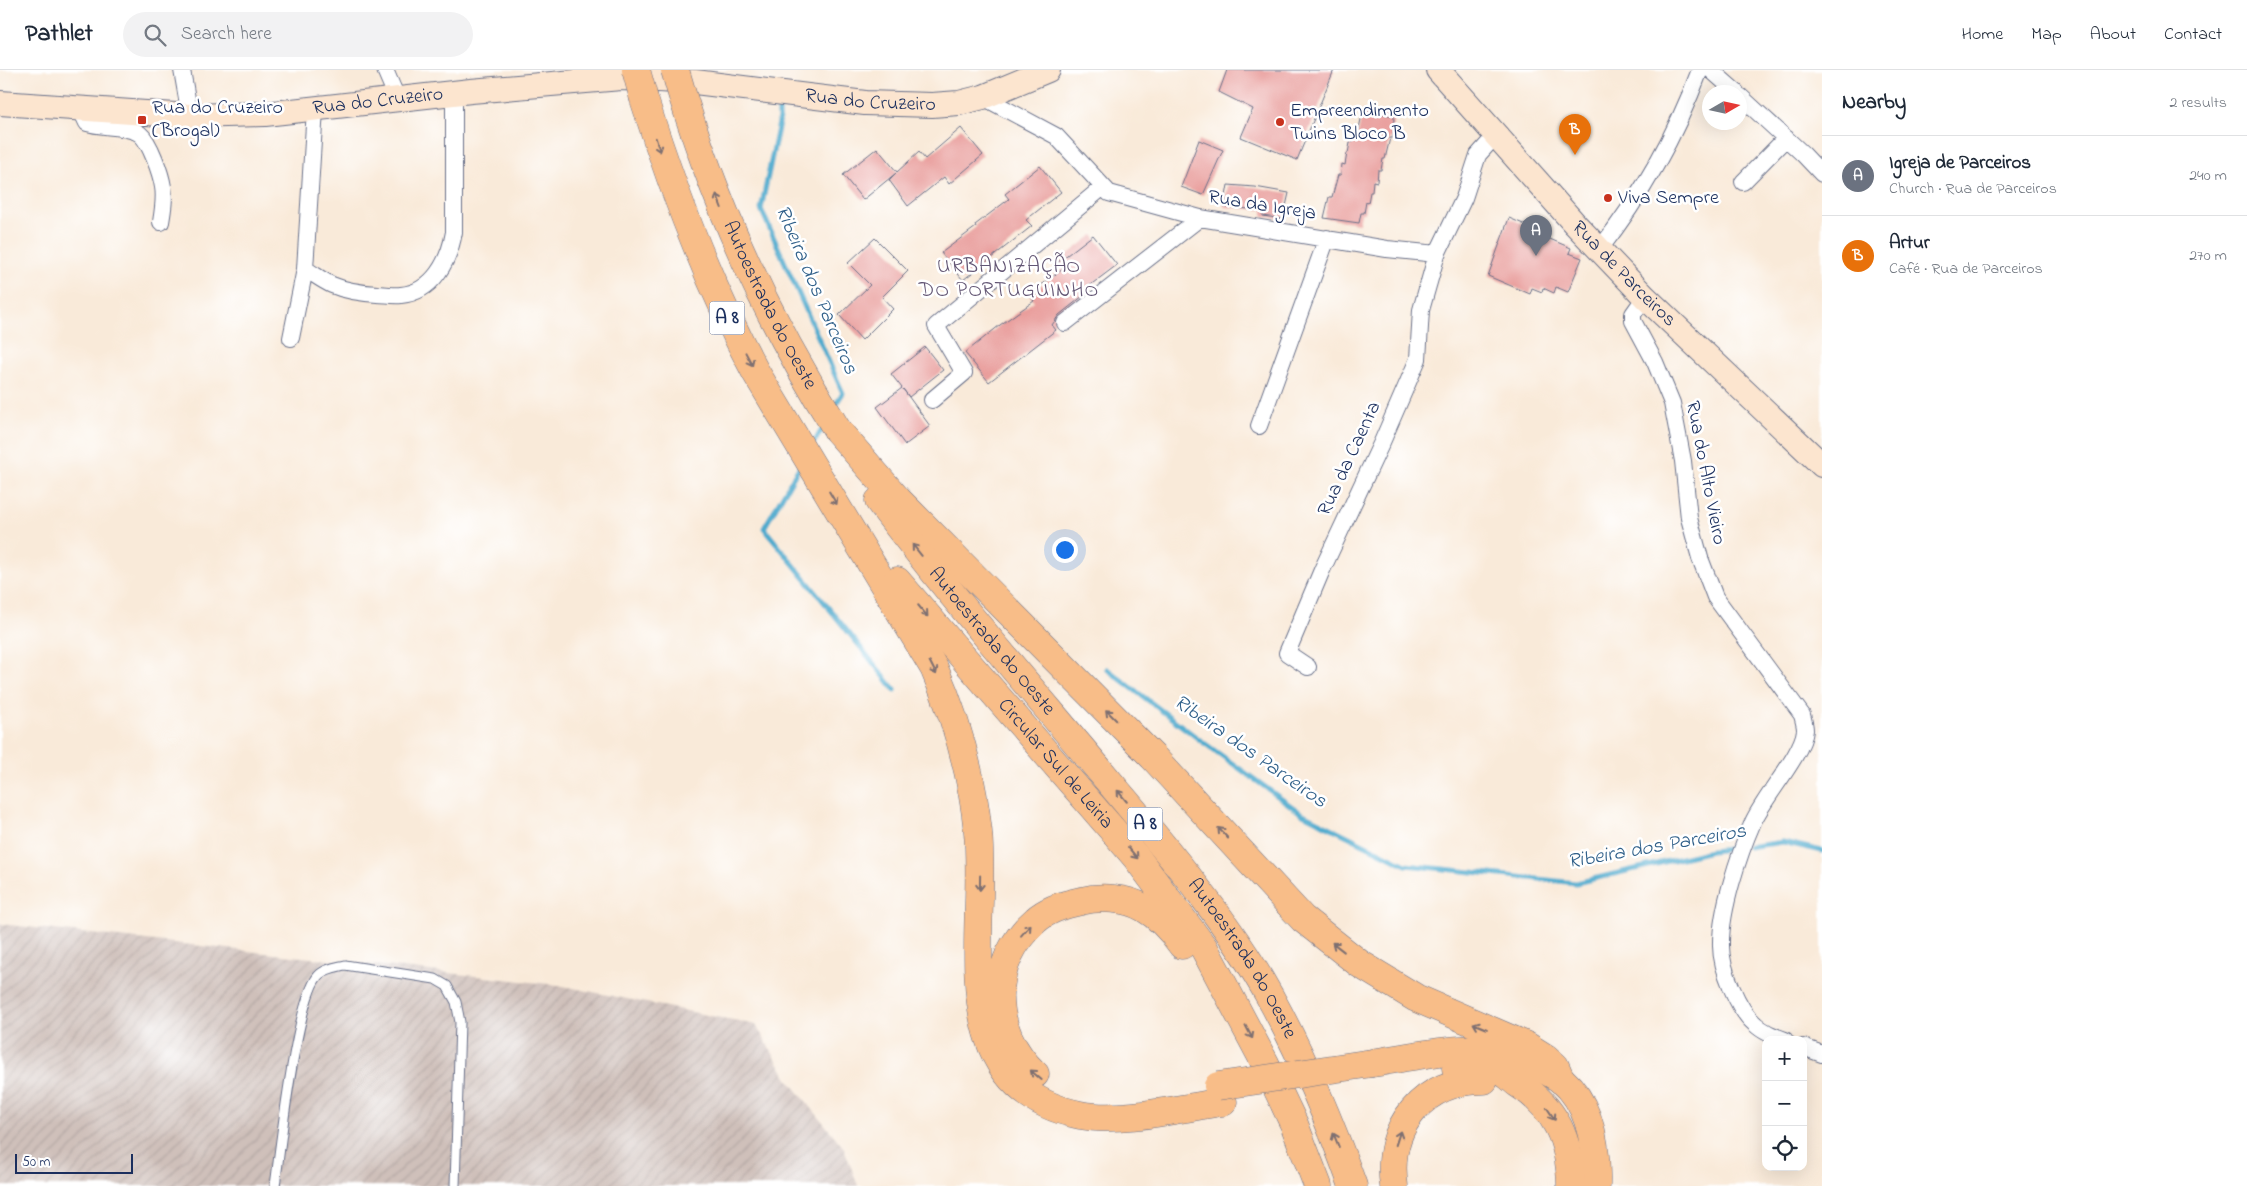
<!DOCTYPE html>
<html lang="en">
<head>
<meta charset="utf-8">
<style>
  :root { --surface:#fff; --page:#f2f2f3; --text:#1f2937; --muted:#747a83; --line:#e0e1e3; --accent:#c8321e }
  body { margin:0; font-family:"Indie Flower",sans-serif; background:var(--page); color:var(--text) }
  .controls { position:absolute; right:15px; bottom:15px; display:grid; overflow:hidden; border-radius:10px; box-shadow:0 5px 20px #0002 }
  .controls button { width:45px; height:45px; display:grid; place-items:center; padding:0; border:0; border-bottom:1px solid var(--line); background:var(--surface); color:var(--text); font:25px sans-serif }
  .compass { position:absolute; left:1702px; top:15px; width:45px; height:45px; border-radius:50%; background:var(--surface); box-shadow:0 5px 20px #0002; rotate:81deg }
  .scale { position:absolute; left:15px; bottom:12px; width:118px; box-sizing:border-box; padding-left:5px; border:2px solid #1b2f5e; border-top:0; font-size:14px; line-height:18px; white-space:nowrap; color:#1b2f5e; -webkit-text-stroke:4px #fff; paint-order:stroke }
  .you { position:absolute; left:1064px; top:479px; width:18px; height:18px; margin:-12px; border:4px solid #fff; border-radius:50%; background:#1a73e8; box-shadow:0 0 0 8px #1a73e833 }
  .badge { display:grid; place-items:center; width:32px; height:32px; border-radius:50%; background:var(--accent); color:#fff; font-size:16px; font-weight:700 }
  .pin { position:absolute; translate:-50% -41px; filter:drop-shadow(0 1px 2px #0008) }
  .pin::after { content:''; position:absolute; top:26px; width:18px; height:15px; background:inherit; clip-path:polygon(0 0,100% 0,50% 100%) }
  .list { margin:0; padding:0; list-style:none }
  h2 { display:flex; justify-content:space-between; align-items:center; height:65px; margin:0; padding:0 20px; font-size:21px }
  h2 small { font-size:16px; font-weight:400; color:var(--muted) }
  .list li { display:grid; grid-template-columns:32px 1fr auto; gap:15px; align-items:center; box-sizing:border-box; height:80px; padding:0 20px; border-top:1px solid var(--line) }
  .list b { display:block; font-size:19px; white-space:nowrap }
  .list p { margin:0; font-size:16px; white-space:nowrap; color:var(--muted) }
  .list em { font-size:16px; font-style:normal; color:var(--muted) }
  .icon { flex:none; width:28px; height:28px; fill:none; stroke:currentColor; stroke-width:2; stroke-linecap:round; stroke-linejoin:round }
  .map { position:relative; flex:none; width:1822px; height:1116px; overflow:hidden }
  header { display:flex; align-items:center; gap:30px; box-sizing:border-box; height:70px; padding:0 25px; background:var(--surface); border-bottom:1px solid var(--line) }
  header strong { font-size:24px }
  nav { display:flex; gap:28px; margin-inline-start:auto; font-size:18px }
  .search { width:350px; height:45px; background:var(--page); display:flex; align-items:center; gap:12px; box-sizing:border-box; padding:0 18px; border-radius:28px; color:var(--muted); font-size:19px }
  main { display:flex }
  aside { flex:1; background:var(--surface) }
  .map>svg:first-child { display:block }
</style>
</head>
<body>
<header>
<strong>Pathlet</strong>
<div class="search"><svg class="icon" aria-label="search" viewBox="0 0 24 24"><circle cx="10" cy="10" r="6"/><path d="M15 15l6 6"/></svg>Search here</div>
<nav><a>Home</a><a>Map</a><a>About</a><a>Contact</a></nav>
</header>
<main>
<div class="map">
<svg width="1822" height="1116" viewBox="0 0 1822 1116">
  <defs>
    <pattern id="industrial-furrows" width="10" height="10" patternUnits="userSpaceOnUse" patternTransform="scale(1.25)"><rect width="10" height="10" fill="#cfc0ba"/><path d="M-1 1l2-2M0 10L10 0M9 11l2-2" fill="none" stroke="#b1a5a2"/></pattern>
  </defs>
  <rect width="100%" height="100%" fill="#fff"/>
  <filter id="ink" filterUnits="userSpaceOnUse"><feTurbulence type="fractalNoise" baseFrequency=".02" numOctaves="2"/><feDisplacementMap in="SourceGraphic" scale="10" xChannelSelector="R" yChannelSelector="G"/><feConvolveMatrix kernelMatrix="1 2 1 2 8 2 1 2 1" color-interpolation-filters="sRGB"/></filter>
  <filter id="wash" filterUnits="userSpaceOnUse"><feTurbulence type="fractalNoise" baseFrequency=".0096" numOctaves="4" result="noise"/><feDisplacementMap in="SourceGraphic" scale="20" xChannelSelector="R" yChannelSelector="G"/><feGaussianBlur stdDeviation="1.12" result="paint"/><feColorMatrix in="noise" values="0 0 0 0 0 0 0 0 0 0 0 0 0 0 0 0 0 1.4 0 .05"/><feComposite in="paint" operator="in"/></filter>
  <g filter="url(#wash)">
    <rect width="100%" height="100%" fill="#f9ead9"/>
    <path fill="url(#industrial-furrows)" d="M0,854L558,915L756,955L788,1009L844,1078L858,1116H0Z"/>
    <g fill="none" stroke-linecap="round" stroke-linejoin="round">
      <path stroke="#50aacd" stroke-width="5" d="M779,37V53L761,139L843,323L834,337
        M812,376L824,356
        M801,394L764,458L895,620
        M1107,599L1200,670L1301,743L1406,795L1576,813L1711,781L1739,778
        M1748,777L1783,772L1822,781"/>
    </g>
    <g id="blocks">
      <path fill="#e99e9c" d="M1227,0H1334L1297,90L1241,67L1253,39L1219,22Z
        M1363,40L1394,46L1393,68H1390L1385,89H1383L1381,100H1378L1377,112L1373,111L1372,122H1370L1368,133L1366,132L1364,143H1361L1359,153L1324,148L1329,127H1332L1338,105H1341L1342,94L1345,95L1347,83H1348L1350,73L1353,72L1355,62L1358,63Z
        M961,58L983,85L949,114L944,107L908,136L889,110L896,103L863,130L843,105L877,78L897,102L919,82L925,89Z
        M1199,70L1223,80L1203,125L1181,117Z
        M1040,96L1061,122L1026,150L1032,156L963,210L941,183L976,157L975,155L1009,129L1005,124Z
        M1228,115L1255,117L1289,123L1283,149L1263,146V140L1224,137Z
        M1509,148L1540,161L1538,164L1571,178L1569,183L1582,188L1568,222L1556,217L1554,223L1543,218L1542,222L1532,218L1530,224L1488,206Z
        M1093,165L1117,195L1081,222L1083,226L1059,245L1052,255L1056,260L989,312L965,283L1000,255L1034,231L1029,224L1063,199L1058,192Z
        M875,168L908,201L882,227L893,239L862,270L839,245L870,215L848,193Z
        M925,277L943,300L909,327L903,319L930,356L905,375L877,337L902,318L891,304Z"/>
    </g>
  </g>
  <g filter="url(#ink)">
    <use href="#blocks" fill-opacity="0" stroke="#697089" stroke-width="1"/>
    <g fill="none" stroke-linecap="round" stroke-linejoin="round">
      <g stroke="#697089" stroke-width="11">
        <path id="lane" d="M275,1116C280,1080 297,922 320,904C327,898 337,897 345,895L435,909L447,916L456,932L460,952L455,1116"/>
      </g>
      <g stroke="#697089" stroke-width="18">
        <path id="street" d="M182,0L190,46
          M385,0L397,28
          M1711,0L1736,22
          M1740,26L1803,84L1822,104
          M983,27L1056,66L1109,123L1200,148L1387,179L1437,184L1464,128L1478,85L1496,65
          M80,38L87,53C102,58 128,55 140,64C150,72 161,104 163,117C165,128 163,140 161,152
          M315,39L305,199C314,204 323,211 332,215C346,221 362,223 377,224C385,224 393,226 401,225C433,222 449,191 454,162V23
          M1743,112L1786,68
          M1599,180C1641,127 1676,64 1700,0
          M1645,227L1633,244V251L1655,292L1672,333L1683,391L1689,448L1700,488L1715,527L1802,645C1803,649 1805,655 1805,660C1803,684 1764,727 1753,752C1739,784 1720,841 1721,876C1721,898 1738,940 1755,954C1763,962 1774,966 1785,970
          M1065,253L1200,148
          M291,268L305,199
          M932,330L964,303L936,256L1103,117
          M1259,356L1327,168
          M1308,597L1287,583L1322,500L1382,372L1418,289L1421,240L1437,184
          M1803,977L1822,984"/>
      </g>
      <g stroke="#697089" stroke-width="26">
        <g id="secondary">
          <path id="s1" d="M1438,0L1575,154L1645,227L1822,395"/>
          <path id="s2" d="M0,33L190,46L265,44L471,21L621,8L695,12L865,33L932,35L959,33L983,27L1048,0"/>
        </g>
      </g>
      <g stroke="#697089" stroke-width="29">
        <g id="highway">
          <path d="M644,29C674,124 708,213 755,301L934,598C957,651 972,704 978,762C988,862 941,1017 1080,1045C1122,1053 1180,1038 1223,1032"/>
          <path d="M838,361L898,430L1153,687L1303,849L1360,894L1416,928L1527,976L1546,988L1555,996L1561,1010"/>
          <path id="s3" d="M879,431C954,531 1037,625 1117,721C1170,784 1230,854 1270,927C1303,987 1330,1052 1353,1116"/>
          <path id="s4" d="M897,511L1136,787L1204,878L1265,993L1294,1054L1318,1116"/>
          <path d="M1372,993C1410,987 1450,978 1489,979C1508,980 1523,987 1539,996C1546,1001 1555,1005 1562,1010C1592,1036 1597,1079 1596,1116"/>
          <path d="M1456,998C1470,997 1488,995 1501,1001C1507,1004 1512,1009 1517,1013C1556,1038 1570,1070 1571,1116"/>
          <path d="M1035,1004C989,961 987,892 1036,850C1048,839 1066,834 1081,831C1101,826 1127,828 1144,838C1160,847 1172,861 1182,875"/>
          <path d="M1394,1116C1385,1056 1424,1010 1484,1010"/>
        </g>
      </g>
      <use href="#lane" stroke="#fff" stroke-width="9"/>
      <use href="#street" stroke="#fff" stroke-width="16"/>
      <use href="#secondary" stroke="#fce5cf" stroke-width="24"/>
      <use href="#highway" stroke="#f8bd88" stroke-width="28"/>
      <g stroke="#697089" stroke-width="29" stroke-linecap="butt">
        <g id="highway-bridge">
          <path d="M636,0L644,29"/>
          <path id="s5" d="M675,0C711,127 767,249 838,361"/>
          <path d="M1218,1016L1372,993"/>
        </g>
      </g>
      <use href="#highway-bridge" stroke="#f8bd88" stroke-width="28"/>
    </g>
    <defs><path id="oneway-shaft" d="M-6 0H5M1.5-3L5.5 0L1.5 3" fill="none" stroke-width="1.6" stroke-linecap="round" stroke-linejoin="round" transform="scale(1.25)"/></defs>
    <g stroke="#7e6f71">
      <use href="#oneway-shaft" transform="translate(658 75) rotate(72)"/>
      <use href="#oneway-shaft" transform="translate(719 131) rotate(-111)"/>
      <use href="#oneway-shaft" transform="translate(749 289) rotate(62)"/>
      <use href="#oneway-shaft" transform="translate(833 428) rotate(59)"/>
      <use href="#oneway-shaft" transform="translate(917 480) rotate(-129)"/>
      <use href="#oneway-shaft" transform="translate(923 541) rotate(50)"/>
      <use href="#oneway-shaft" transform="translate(933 598) rotate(63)"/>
      <use href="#oneway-shaft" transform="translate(1111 645) rotate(-135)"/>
      <use href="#oneway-shaft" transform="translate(1122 726) rotate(-130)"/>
      <use href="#oneway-shaft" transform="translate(1223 763) rotate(-133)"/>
      <use href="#oneway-shaft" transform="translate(1133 783) rotate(50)"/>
      <use href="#oneway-shaft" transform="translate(980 813) rotate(91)"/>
      <use href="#oneway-shaft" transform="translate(1026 860) rotate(-49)"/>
      <use href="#oneway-shaft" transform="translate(1338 877) rotate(-142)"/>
      <use href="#oneway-shaft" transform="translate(1480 956) rotate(-158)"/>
      <use href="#oneway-shaft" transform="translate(1249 962) rotate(62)"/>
      <use href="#oneway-shaft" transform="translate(1036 1005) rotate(-139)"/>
      <use href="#oneway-shaft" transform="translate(1551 1044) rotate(56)"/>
      <use href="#oneway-shaft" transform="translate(1398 1068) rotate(-72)"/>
      <use href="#oneway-shaft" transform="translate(1336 1070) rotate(-112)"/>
    </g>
  </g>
  <g fill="#c8321e" stroke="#fff" stroke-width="2">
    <rect x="137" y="45" width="10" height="10" rx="2.5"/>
    <circle cx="1280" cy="52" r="5"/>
    <circle cx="1608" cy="128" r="5"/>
  </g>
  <g text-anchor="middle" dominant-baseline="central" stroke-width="5" stroke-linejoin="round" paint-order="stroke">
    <g fill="#fff" stroke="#5f6d8e" stroke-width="1">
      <rect x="709.5" y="231.5" width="35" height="33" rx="4"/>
      <rect x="1127.5" y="737.5" width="35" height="33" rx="4"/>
    </g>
    <g font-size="19" font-weight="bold" fill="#1b2f5e">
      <text x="727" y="248">A 8</text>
      <text x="1145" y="754">A 8</text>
    </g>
    <g font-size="20" fill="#1b2f5e" stroke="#fff">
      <text stroke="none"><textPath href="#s2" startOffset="874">Rua do Cruzeiro</textPath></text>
      <text stroke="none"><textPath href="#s2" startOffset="379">Rua do Cruzeiro</textPath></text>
      <text transform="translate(1262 136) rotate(9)">Rua da Igreja</text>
      <text stroke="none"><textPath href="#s1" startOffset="276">Rua de Parceiros</textPath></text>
      <text stroke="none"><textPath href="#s5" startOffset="254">Autoestrada do Oeste</textPath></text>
      <text transform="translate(1350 389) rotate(-65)">Rua da Caenta</text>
      <text transform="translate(1705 403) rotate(79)">Rua do Alto Vieiro</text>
      <text stroke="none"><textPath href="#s3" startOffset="180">Autoestrada do Oeste</textPath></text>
      <text stroke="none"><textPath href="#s4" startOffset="242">Circular Sul de Leiria</textPath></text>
      <text stroke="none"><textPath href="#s3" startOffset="585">Autoestrada do Oeste</textPath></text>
    </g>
    <g font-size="20" fill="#1b2f5e" stroke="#fff" text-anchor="start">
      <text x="152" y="38">Rua do Cruzeiro<tspan x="152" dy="23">(Brogal)</tspan></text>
      <text x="1290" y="41">Empreendimento<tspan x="1290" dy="23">Twins Bloco B</tspan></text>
      <text x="1618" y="128">Viva Sempre</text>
    </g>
    <g font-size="21" letter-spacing="1" fill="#635674" stroke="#fff">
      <text x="1009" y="197">URBANIZAÇÃO<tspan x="1009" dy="24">DO PORTUGUINHO</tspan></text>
    </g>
    <g font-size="21" font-style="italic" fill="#30608a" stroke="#fff">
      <text transform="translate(816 220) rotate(67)">Ribeira dos Parceiros</text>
      <text transform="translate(1250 682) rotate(35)">Ribeira dos Parceiros</text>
      <text transform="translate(1657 777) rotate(-10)">Ribeira dos Parceiros</text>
    </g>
  </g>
</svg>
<div class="controls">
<button>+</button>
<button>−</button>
<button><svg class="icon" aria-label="locate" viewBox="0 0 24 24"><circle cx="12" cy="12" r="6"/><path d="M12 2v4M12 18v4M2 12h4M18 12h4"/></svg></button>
</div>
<svg class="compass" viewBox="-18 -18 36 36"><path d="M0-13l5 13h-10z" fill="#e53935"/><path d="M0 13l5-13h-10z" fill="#747a83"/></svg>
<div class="scale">50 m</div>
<div class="you"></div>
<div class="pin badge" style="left:1536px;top:186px;background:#6b7280">A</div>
<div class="pin badge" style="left:1575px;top:85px;background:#e8710a">B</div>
</div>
<aside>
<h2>Nearby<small>2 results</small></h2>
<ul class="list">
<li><span class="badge" style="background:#6b7280">A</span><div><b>Igreja de Parceiros</b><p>Church · Rua de Parceiros</p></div><em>240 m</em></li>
<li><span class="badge" style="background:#e8710a">B</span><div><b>Artur</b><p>Café · Rua de Parceiros</p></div><em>270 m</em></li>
</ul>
</aside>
</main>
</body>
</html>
